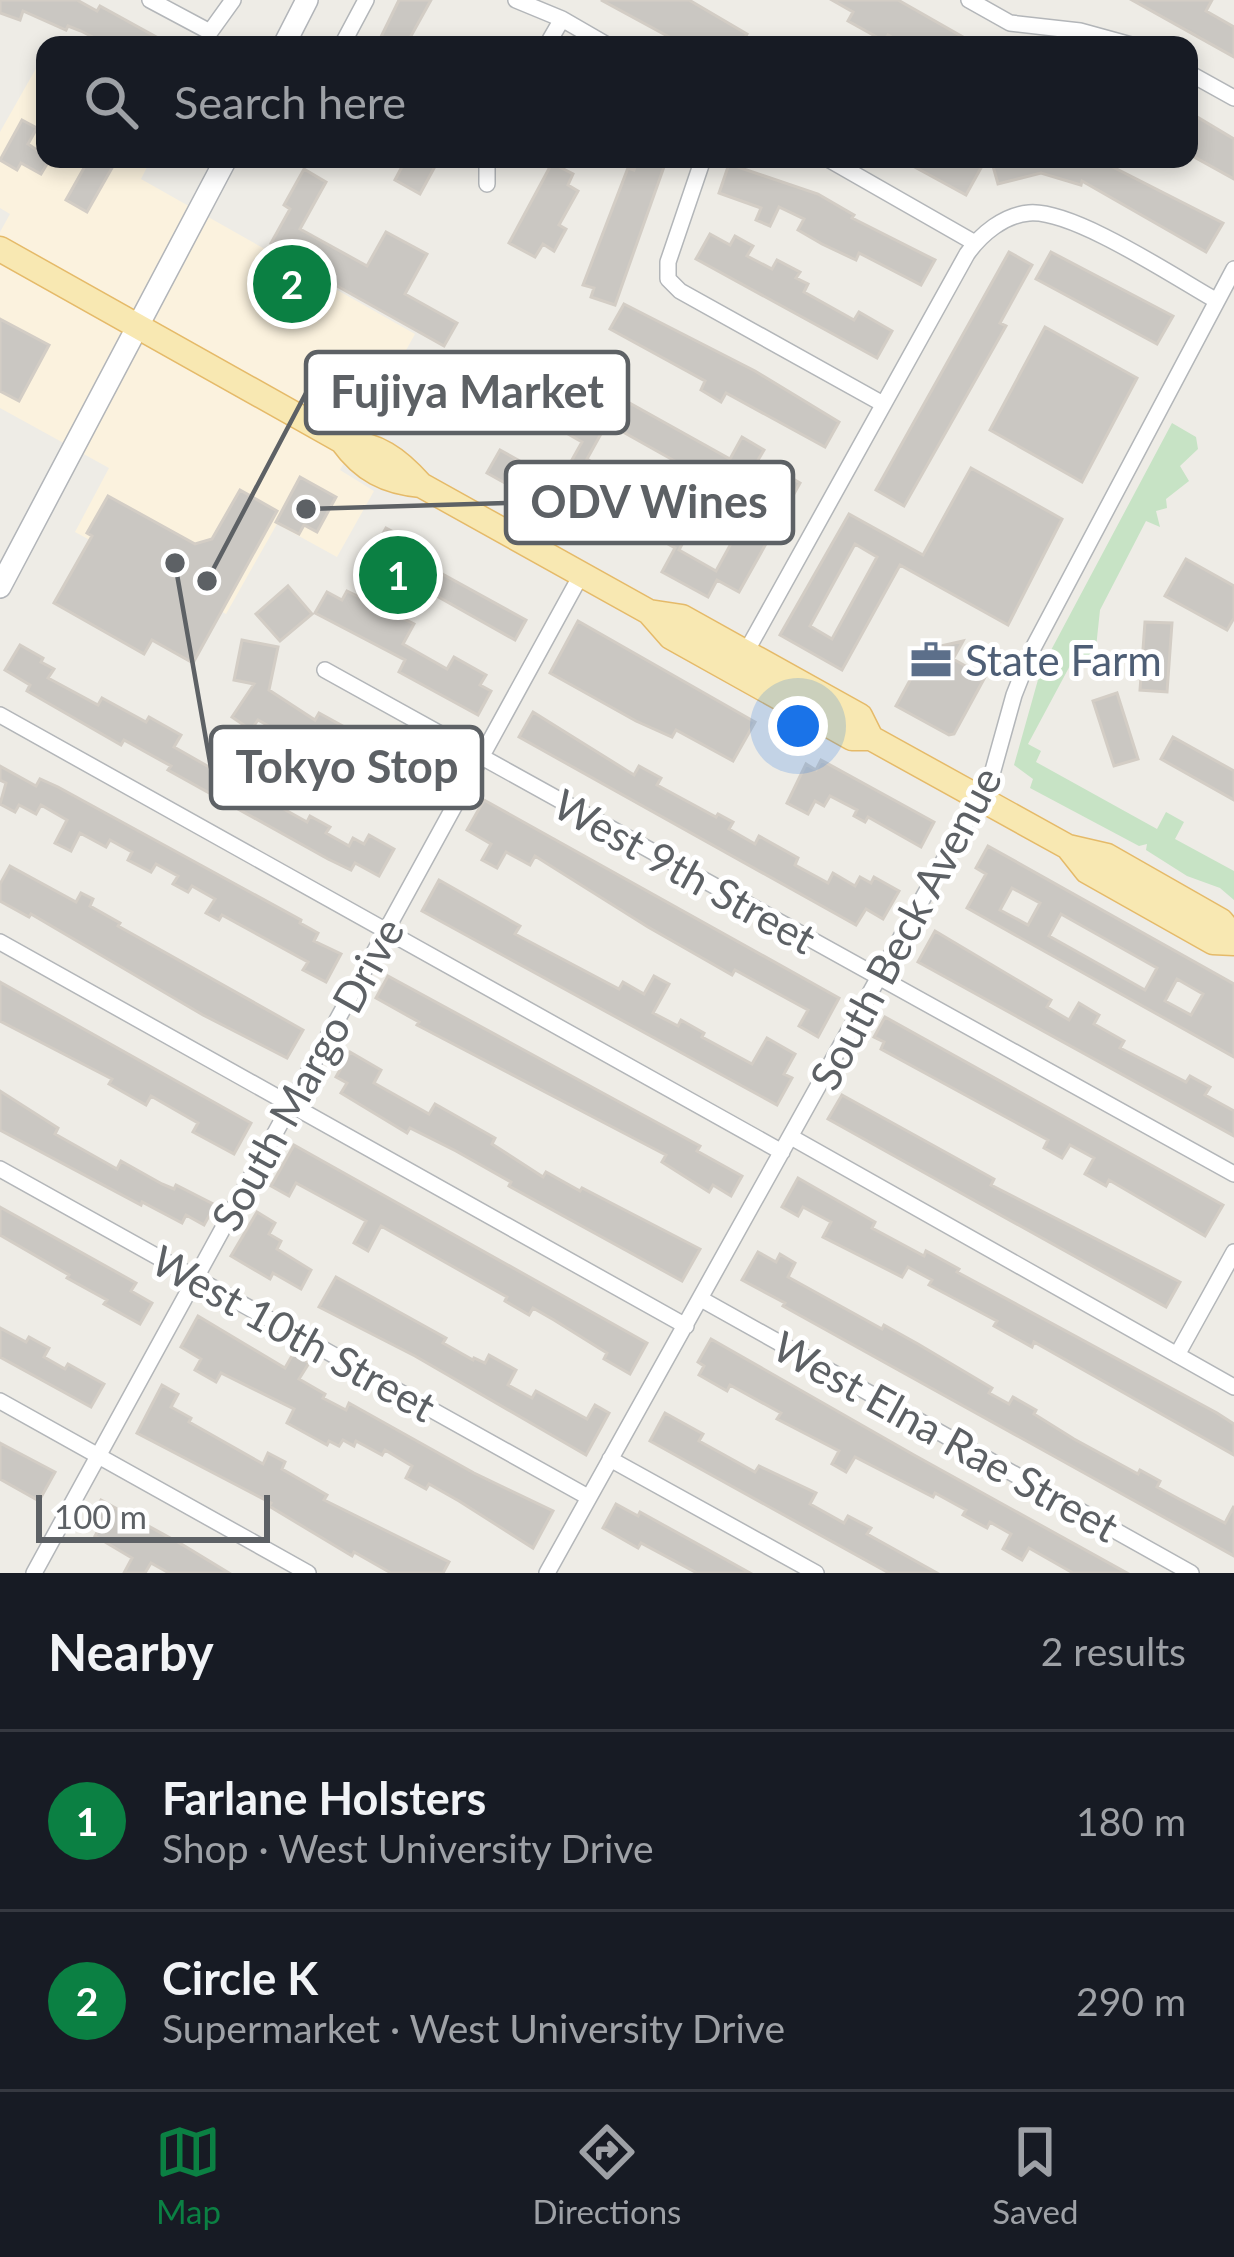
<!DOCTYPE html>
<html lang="en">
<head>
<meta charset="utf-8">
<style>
  :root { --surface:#171b24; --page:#20242c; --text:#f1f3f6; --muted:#9ea1a6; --line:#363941; --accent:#0b8043 }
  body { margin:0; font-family:Lato,sans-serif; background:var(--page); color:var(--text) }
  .scale { position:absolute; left:36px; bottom:30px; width:234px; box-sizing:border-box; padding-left:12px; border:6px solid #5d6165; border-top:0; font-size:33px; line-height:42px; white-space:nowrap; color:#5d6165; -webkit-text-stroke:9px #fff; paint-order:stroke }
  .you { position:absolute; left:798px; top:726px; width:42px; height:42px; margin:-30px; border:9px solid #fff; border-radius:50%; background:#1a73e8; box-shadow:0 0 0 18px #1a73e833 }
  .badge { display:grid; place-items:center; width:78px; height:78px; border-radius:50%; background:var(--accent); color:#fff; font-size:39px; font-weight:700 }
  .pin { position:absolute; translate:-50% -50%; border:6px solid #fff; box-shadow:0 3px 12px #0006 }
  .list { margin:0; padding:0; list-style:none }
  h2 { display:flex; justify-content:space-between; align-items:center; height:156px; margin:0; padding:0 48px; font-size:51px }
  h2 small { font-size:39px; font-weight:400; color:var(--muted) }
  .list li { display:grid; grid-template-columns:78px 1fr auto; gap:36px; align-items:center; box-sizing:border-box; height:180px; padding:0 48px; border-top:3px solid var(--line) }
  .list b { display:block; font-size:45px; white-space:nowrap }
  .list p { margin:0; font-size:39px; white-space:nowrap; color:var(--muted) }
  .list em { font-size:39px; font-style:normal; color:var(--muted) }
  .icon { flex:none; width:66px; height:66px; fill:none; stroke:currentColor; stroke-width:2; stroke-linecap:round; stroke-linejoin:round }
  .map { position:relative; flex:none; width:1234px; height:1573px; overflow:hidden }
  .search { position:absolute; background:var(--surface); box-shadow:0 6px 18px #0003; left:36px; right:36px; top:36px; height:132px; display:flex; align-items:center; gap:30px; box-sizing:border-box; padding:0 42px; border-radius:24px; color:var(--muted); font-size:45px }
  .sheet { height:516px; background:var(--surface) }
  nav { display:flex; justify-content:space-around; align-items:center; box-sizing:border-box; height:168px; border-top:3px solid var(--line); background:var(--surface); font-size:33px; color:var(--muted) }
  nav a { display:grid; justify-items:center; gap:6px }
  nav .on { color:var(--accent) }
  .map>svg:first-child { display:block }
</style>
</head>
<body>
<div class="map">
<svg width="1234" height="1573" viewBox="0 0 1234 1573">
  <rect width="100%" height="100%" fill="#eeece6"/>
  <path fill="#fbf2de" d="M43,56L45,159H151L141,179L415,334L340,470L374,491L337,557L277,524L226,614L75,532L109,468L0,408V232L10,214L0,208V132Z"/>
  <path fill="#c7e3c5" d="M1172,423L1196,437L1198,449L1180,466L1189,481L1166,499L1167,508L1156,511L1160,527L1146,521L1100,610L1095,657L1073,660L1028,744L1041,751L1036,762L1157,829L1166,812L1184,822L1175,839L1234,871V900L1220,888L1187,876L1146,850L1147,844L1139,846L1030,788L1033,779L1014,765L1041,669Z"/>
  <path fill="#cac7c2" stroke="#d3cdc5" stroke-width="3" fill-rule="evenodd" d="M0,0H77L97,11L100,6L171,45H108L81,31L68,26L66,30L23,11L20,20L0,13Z
    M399,0H431L406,45H377Z
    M601,0H689L747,34L741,45H684Z
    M832,0H898L977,45H905L888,35L884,41L848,21L853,12Z
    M1132,0H1212L1206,11L1234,27V57Z
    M1189,112L1234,139V179L1189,154Z
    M22,120L37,128L28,144L50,159L41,174L21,163L17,170L0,160Z
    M89,159H117L87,212L66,200Z
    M406,159H439L420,194L395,180Z
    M638,159L665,164L615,305L591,297L594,288L583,285L628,168L634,170Z
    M900,159H969L982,166L966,195Z
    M991,159H1097L1223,223L1206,252L1082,181L1081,185L1041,173L998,184Z
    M552,163L573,174L568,185L578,191L559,225L566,229L554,251L543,244L535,257L509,243Z
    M729,164L818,194L854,215L852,218L935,260L921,285L859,253L856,260L822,244L798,230L804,219L779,207L770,226L756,220L761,208L719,193Z
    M304,169L326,182L300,229L367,266L386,232L427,254L405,294L457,323L444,346L321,277L305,306L300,304L297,309L266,291L268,286L264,283L283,249L271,243L290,209L284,205Z
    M710,234L730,245L735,236L753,246L747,256L772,269L777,260L800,272L796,278L808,284L804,292L854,320L859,312L892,331L877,358L696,259Z
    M1009,252L1032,265L1000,323L1006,326L904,506L876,490Z
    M1051,252L1173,316L1157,344L1036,279Z
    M624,304L755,371L839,422L825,447L726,393L721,402L701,390L705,381L610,329Z
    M0,319L49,345L19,401L0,391Z
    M1045,327L1137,378L1082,482L990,430Z
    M617,396L730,459L742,437L764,450L755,465L748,462L717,517L692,503L705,478L607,423L587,459L602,468L584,500L565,489L553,510L487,473L500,450L559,483L582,442L568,434L588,397L609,409Z
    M773,467L800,483L739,592L717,580L708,597L662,572L675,548L654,536L674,501L698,514L679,550L716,571Z
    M971,468L1062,519L1008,625L900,565L842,670L780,635L849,514L923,555ZM855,544L877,557L832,639L810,626Z
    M300,477L336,497L317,532L304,525L299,534L276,522Z
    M240,490L277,511L193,663L152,640L144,654L54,603L92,536L87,533L108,496L195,544L212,539Z
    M386,528L418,545L400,578L368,560Z
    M1186,559L1234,586V618L1227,630L1165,596Z
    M437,571L526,620L515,640L426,590Z
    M288,586L312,614L280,641L256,614Z
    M347,591L414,624L403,644L447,669L454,657L486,675L480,685L491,691L478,715L399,672L405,660L315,613L327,592L342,600Z
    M578,621L755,722L733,761L676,730L672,737L636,721L550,673Z
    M1145,622L1172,623L1167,692L1140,690Z
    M242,640L278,647L269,690L315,720L319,713L361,736L365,729L443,772L425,804L398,789L403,780L344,749L340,756L329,750L325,758L258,720L251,730L232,717L254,684L234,680Z
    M963,641L953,659L985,677L954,734L949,735L896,706L927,649Z
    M20,645L43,658L41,662L54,669L48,678L98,705L102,698L146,722L149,717L181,735L174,747L223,775L226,770L247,781L244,787L307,822L310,816L330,827L326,833L349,846L353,838L364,844L369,835L394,849L379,876L355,863L351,870L328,859L168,770L171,766L124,740L121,745L27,691L30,685L5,670Z
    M1117,693L1138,759L1114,766L1093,701Z
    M533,712L634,775L639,766L661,778L657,785L716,817L718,814L733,822L729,829L755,844L759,836L798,858L795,865L828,883L833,873L855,886L860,877L871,883L874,877L899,891L883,919L866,909L856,925L519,737Z
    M1173,737L1234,771V800L1161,759Z
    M821,760L934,822L921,847L868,817L865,822L854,816L857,810L830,796L824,806L815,801L808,814L787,803L806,764L816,770Z
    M0,766L36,786L40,779L58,787L301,920L300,923L318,933L314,941L341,954L326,982L303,970L308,962L222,915L219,920L206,913L215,899L192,886L188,892L173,884L178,876L156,864L151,872L128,860L132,852L110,840L106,847L80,833L71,851L55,843L67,820L41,805L36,814L19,805L15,812L0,804L6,783L0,780Z
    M484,800L839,998L818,1037L799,1026L808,1010L735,970L732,975L648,927L535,856L530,865L506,852L497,868L482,860L491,844L467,830Z
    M988,846L1234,984V1057L967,908L986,874L976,868ZM1012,888L1040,903L1028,925L1000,910ZM1061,914L1157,968L1145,990L1049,936ZM1177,979L1203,994L1191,1015L1165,1001Z
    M10,866L76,902L81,893L93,899L90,906L120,923L118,926L303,1030L287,1058L203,1015L31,914L29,917L0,901V884Z
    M439,880L520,926L515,934L619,989L623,982L644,994L654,976L669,984L653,1013L678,1026L681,1020L704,1033L702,1037L752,1064L767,1038L795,1054L784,1074L792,1078L777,1105L422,911Z
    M935,931L1051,1000L1047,1007L1069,1020L1079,1003L1099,1015L1094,1024L1124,1041L1120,1048L1186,1082L1190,1076L1210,1087L1205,1095L1234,1111V1136L918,962Z
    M388,976L700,1146L697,1151L742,1176L731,1196L713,1185L709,1192L662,1162L666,1155L417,1025L419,1022L376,998Z
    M0,982L251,1123L234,1154L193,1132L198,1123L151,1096L146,1105L109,1084L112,1079L0,1021Z
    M885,1017L1223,1205L1205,1236L1109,1180L1106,1186L1085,1174L1094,1158L1070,1145L1062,1158L1044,1148L1048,1140L881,1049L884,1042L874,1037Z
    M350,1052L381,1070L374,1083L429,1114L435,1104L495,1138L492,1144L543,1177L546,1172L580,1191L582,1188L700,1249L682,1281L509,1186L511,1182L456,1151L410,1128L407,1133L341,1093L347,1083L336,1077Z
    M0,1091L58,1128L55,1134L117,1169L121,1161L162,1184L174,1189L176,1185L215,1205L204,1225L186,1215L182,1223L142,1202L141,1205L0,1130Z
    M842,1095L994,1179L991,1185L1180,1282L1166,1307L828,1119Z
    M294,1145L647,1343L630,1374L604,1359L607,1353L554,1320L533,1308L529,1315L505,1301L507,1297L381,1226L368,1251L354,1243L366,1221L296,1183L289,1196L271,1186Z
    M798,1178L875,1222L872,1228L924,1256L926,1251L959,1269L957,1272L1217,1413L1234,1424V1455L1034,1342L1032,1347L994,1326L997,1321L929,1285L932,1280L908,1267L902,1277L823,1237L831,1222L803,1207L798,1216L782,1207Z
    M0,1207L136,1283L131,1291L152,1303L140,1324L104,1304L107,1300L67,1278L69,1275L0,1235Z
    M257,1212L275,1223L269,1234L281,1241L277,1249L311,1270L301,1289L273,1273L270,1279L231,1256Z
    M758,1252L776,1262L780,1254L795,1263L788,1277L882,1329L884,1325L918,1344L992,1388L989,1393L1009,1404L1013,1397L1036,1410L1034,1414L1074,1439L1138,1474L1140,1470L1160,1481L1157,1487L1179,1499L1225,1523L1234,1506V1556L783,1306L785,1303L742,1280Z
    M336,1277L446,1338L443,1343L473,1360L474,1358L485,1363L489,1355L516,1370L508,1385L532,1398L536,1391L587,1419L595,1405L609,1413L586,1455L415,1356L319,1307Z
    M198,1316L285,1368L293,1354L309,1363L299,1379L325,1394L323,1398L346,1410L349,1403L474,1473L553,1511L533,1548L459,1501L429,1484L426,1489L406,1478L412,1466L385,1450L382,1455L356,1441L354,1446L343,1440L339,1446L329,1441L327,1445L287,1423L294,1409L221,1373L216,1382L195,1370L201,1359L181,1347Z
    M0,1328L26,1342L29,1337L49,1348L44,1357L65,1369L68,1364L104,1384L91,1407L0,1357Z
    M711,1339L914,1455L1127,1573H1073L1029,1548L1022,1560L1003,1549L1011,1534L990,1522L987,1528L963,1515L966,1510L935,1493L933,1497L855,1457L846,1472L832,1464L839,1451L777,1419L781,1413L730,1385L727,1391L699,1375L704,1366L698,1362Z
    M162,1385L178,1394L171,1407L191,1418L189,1422L263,1464L268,1453L285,1462L282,1469L327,1495L324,1500L449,1562L443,1573H391L354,1552L352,1556L269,1506L271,1503L137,1433Z
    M665,1413L703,1434L699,1441L755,1472L759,1466L816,1493L810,1504L844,1523L848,1516L871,1528L867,1534L937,1573H889L650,1441Z
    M0,1443L55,1472L39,1501L0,1479Z
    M101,1500L183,1545L229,1573H169L151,1563L145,1573H124L132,1558L95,1536L99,1529L88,1522Z
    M616,1504L638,1516L640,1512L750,1573H697L641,1543L638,1548L603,1528Z"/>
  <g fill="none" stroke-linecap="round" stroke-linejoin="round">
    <g stroke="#b3b6b9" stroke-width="18">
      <path id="street" d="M150,0L210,32L233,0
        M516,0L562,19L607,45
        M969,0L1010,23L1080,31L1131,45
        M342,45L366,0
        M547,45L562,19
        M1189,73L1234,98
        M487,159V184
        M703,159L668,262V279L680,291L883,404
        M828,159L975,243
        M746,652L967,254C981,234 1004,215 1029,213C1073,209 1176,278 1217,301
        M325,670L1234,1174
        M0,715L782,1152
        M0,942L686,1326
        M791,1137L1234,1387
        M0,1169L588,1497
        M701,1299L1191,1573
        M1177,1355L1234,1252
        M0,1401L308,1573
        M610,1459L816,1573
        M34,1573L581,575
        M547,1573L992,774L1014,695L1031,652L1234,269"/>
    </g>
    <g stroke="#b2b5b9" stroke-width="24">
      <path id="secondary" d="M284,45L307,0
        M0,587L226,159"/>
    </g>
    <g stroke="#e5ba69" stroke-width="27">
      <path id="primary" d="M0,249L342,441C378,445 397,458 421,485L649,612L671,637L852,738H871L1068,847L1107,856L1221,921L1234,937
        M342,441C363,470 386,482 421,485
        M649,612L682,617L860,716L871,738
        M1068,847L1087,871L1213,942L1234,943"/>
    </g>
    <use href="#street" stroke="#fff" stroke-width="15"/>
    <use href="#secondary" stroke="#fff" stroke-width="21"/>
    <use href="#primary" stroke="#f8e8b2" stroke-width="24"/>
  </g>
  <defs>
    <g id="office-bare" transform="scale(3.24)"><path d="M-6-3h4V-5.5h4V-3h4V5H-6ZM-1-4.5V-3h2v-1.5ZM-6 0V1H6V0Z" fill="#5c6f8a" stroke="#fff" stroke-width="2.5" paint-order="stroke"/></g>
  </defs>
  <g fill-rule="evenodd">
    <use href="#office-bare" x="931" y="660"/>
  </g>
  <g text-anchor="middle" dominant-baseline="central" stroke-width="10" stroke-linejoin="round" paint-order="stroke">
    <g font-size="42" fill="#4e5e75" stroke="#fff" text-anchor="start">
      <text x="965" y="660">State Farm</text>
    </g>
    <g font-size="42" fill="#5d6165" stroke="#fff">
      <text transform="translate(685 871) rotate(29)">West 9th Street</text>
      <text transform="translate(905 928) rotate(-62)">South Beck Avenue</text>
      <text transform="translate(307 1074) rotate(-61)">South Margo Drive</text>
      <text transform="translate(294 1333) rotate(29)">West 10th Street</text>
      <text transform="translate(946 1436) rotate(29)">West Elna Rae Street</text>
    </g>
  </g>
  <path fill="none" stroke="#5d6165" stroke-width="4.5" d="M207 581L306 393M306 509L506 503M175 563L211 768"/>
  <g fill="#5d6165" stroke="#fff" stroke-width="4.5">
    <circle cx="207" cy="581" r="12"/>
    <circle cx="306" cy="509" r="12"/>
    <circle cx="175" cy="563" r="12"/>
  </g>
  <g fill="#fff" stroke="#5d6165" stroke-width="4.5">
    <rect x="306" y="352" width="322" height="81" rx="12"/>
    <rect x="506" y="462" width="287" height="81" rx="12"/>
    <rect x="211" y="727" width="271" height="81" rx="12"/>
  </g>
  <g font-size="45" text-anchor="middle" font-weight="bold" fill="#5d6165">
    <text x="467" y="408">Fujiya Market</text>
    <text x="649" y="518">ODV Wines</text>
    <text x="347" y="783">Tokyo Stop</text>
  </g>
</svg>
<div class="scale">100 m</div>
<div class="you"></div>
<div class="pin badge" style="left:398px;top:575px">1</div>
<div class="pin badge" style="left:292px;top:284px">2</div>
<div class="search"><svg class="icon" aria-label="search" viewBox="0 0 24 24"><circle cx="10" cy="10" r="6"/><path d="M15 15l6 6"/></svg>Search here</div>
</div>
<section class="sheet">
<h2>Nearby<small>2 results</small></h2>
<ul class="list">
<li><span class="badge">1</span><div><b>Farlane Holsters</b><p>Shop · West University Drive</p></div><em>180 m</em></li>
<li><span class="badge">2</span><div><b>Circle K</b><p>Supermarket · West University Drive</p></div><em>290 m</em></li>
</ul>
</section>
<nav>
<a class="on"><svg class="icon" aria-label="map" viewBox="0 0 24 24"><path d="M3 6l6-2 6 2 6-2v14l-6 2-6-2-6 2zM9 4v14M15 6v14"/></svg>Map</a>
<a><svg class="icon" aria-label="directions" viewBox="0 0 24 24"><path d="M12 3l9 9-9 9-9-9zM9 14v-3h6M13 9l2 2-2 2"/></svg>Directions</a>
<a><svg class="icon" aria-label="saved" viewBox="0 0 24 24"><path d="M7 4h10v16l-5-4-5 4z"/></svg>Saved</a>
</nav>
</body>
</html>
